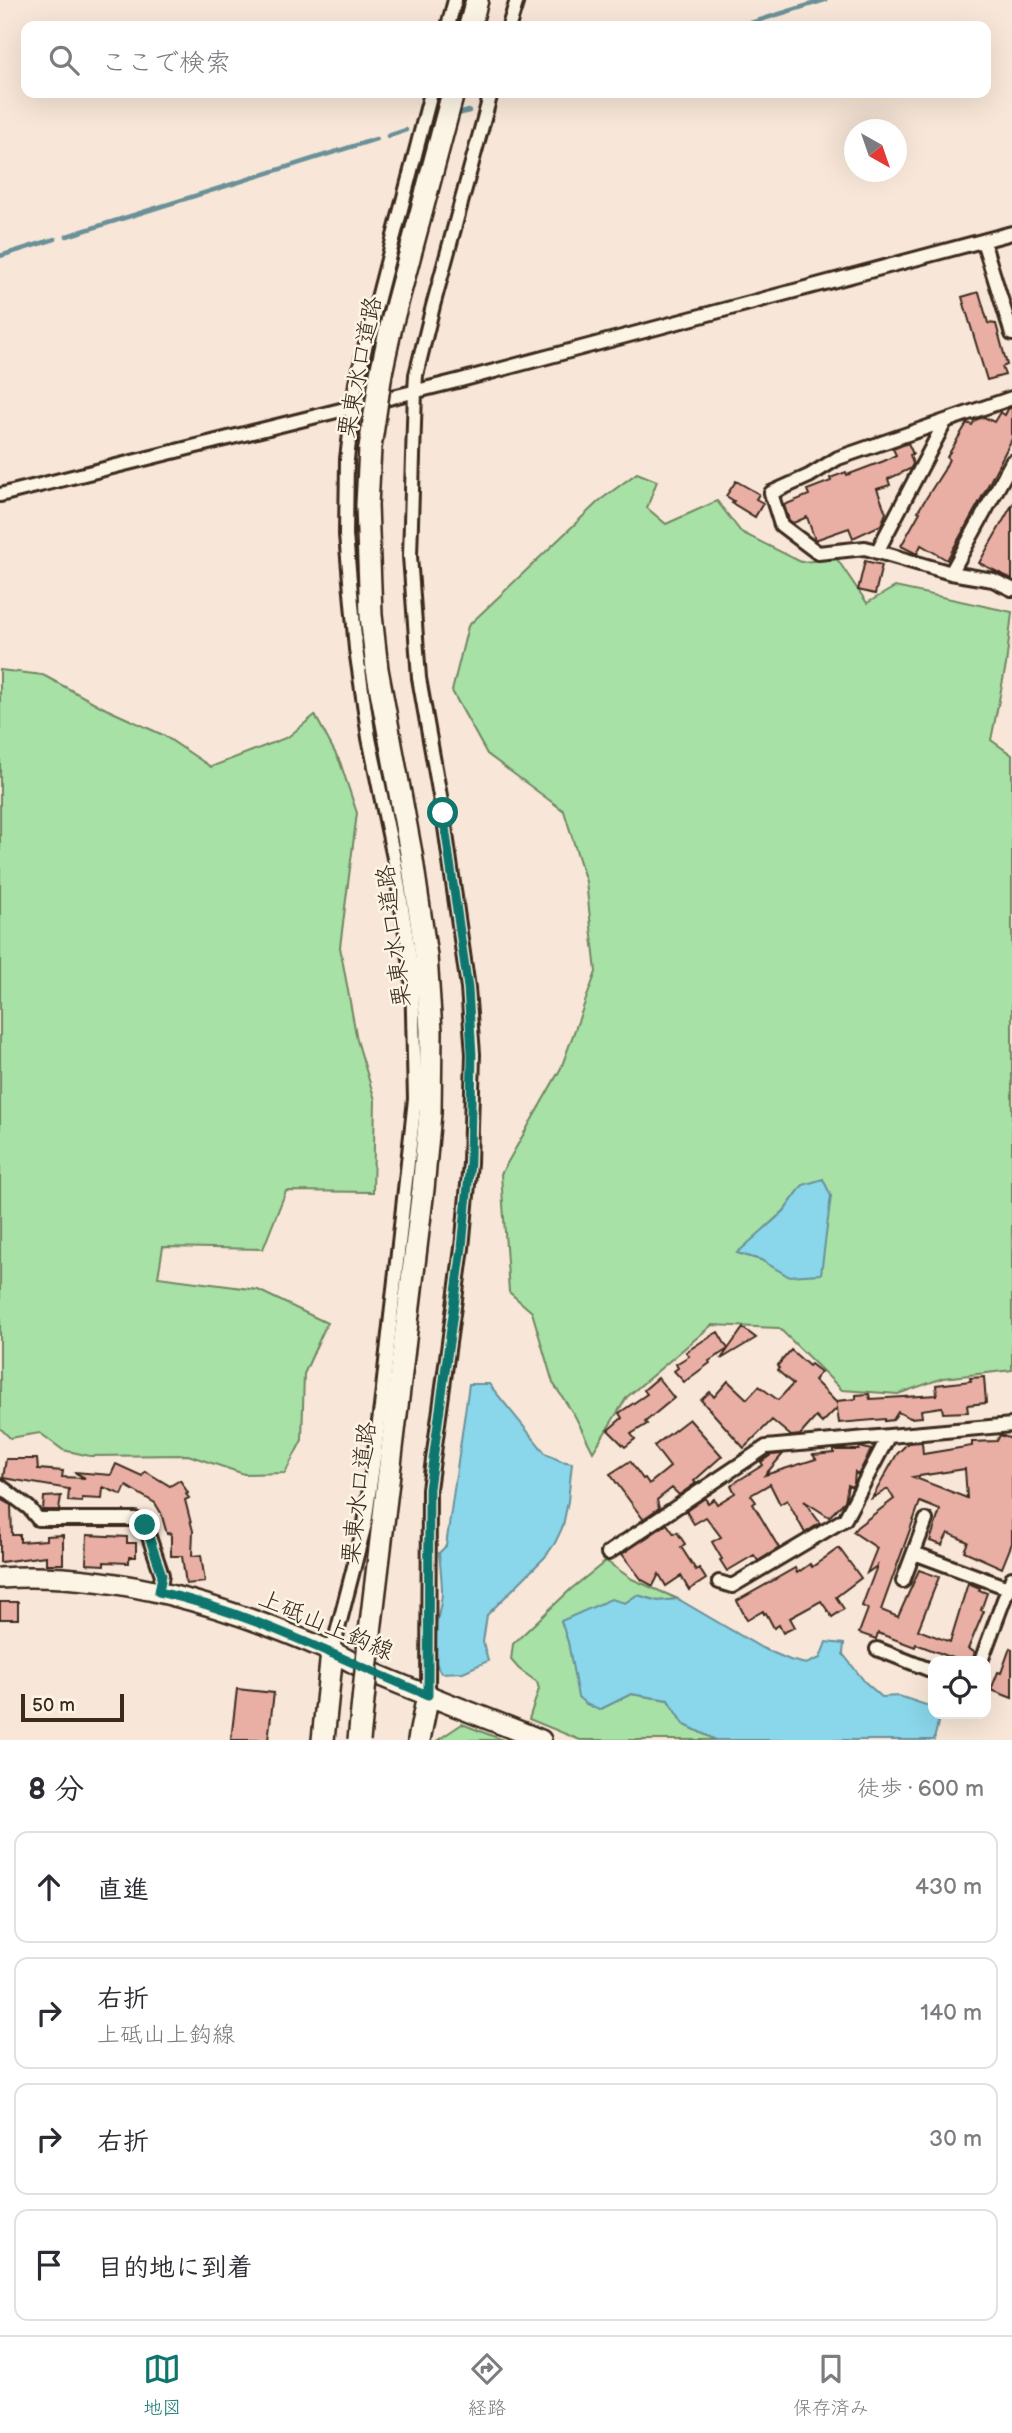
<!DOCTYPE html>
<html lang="ja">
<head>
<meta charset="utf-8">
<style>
  :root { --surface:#fff; --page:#f7f7f7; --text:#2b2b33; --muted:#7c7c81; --line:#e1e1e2; --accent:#0f766e }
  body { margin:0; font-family:"Balsamiq Sans","Klee One",sans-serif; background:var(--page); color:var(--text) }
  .controls { position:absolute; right:21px; bottom:21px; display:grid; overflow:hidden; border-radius:14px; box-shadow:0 7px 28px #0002 }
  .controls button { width:63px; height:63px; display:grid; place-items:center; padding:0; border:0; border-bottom:2px solid var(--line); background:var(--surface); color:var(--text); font:35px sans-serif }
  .compass { position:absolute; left:844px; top:119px; width:63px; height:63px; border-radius:50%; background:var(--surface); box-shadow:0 7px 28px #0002; rotate:140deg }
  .scale { position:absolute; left:21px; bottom:18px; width:103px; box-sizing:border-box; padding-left:7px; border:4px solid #3b2a1e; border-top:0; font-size:19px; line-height:24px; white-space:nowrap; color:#3b2a1e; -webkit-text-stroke:5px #fcf5e5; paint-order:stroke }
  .stop { position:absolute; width:21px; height:21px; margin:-16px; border:5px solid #0f766e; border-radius:50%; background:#fff }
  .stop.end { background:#0f766e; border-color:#fff; box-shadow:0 2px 7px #0008 }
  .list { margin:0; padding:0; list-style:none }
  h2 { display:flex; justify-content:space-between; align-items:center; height:91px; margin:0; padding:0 28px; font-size:30px }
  h2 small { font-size:23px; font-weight:400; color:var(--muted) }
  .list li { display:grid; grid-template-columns:46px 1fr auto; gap:21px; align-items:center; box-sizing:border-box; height:112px; margin:0 14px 14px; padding:0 14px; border:2px solid var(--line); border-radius:14px }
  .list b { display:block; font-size:26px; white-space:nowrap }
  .list p { margin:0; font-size:23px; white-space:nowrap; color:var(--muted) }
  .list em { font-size:23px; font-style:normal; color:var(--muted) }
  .icon { flex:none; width:38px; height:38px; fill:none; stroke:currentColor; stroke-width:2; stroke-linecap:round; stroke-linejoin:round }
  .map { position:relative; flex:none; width:1012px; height:1740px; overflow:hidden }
  .search { position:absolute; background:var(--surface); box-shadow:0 7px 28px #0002; left:21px; right:21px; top:21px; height:77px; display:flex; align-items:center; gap:18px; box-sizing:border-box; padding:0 24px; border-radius:14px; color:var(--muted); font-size:26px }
  .sheet { height:595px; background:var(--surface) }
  nav { display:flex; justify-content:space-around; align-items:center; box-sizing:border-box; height:98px; border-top:2px solid var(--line); background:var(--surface); font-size:19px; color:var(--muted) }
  nav a { display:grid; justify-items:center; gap:4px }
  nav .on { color:var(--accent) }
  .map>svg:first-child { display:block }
</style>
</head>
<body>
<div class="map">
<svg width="1012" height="1740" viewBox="0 0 1012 1740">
  <rect width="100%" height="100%" fill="#f8e7d8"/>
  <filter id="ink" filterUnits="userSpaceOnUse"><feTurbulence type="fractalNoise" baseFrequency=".0143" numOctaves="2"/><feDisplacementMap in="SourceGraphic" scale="14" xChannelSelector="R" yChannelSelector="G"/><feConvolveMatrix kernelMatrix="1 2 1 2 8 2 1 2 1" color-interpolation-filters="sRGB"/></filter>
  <g filter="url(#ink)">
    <path fill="#a7e1a6" stroke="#718662" stroke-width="2" fill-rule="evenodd" d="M637,473L657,481L647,508L666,524L717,501L741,532L801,562L837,559L867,603L895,587L1012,612L1006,665L991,740L1012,755V1370L943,1378L898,1394L842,1390L779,1328L712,1325L627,1397L593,1452L575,1416L553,1383L532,1312L509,1292L501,1174L561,1068L596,972L586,882L564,811L487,754L452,691L468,626L599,501ZM803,1185L788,1275L761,1260L738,1253L784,1211Z
      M0,670L43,675L106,709L163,735L211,767L288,737L315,715L340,762L357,813L340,947L357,1040L375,1100L373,1192L286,1191L263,1249L163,1247L158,1277L258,1290L327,1323L304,1374L302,1440L285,1473L244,1474L188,1455L90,1456L63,1450L40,1433L10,1438L0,1428Z
      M606,1561L632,1579L678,1599L658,1601L637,1595L625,1603L562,1621L568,1642L599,1710L631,1694L668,1700L683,1724L716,1740H580L529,1719L539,1689L537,1682L519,1669L511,1660L513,1644L571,1589Z
      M462,1724L503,1740H438Z"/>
    <path fill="#8ad6ea" stroke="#6a9198" stroke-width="2" d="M823,1179L831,1196L821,1274L788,1276L761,1260L737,1253L784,1211L803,1185Z
      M469,1384H489L546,1454L561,1461L572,1463L568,1501L563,1526L555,1543L545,1557L487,1615L483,1642L488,1661L463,1672L441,1673C423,1644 441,1621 442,1592C442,1579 440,1565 439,1553L446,1546Z
      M637,1595L658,1601L678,1599L762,1648L790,1660L806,1664L820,1658L826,1642L844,1644L843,1654L865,1682L882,1697L899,1696L932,1707L933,1714H936L939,1718L934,1740H716L683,1724L668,1700L631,1694L599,1710L586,1704L578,1697L568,1642L561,1621L611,1599L625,1603Z"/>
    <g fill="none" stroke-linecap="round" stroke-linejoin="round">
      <path stroke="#6a9198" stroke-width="4.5" d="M741,26L825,0
        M519,95L527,93
        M454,115L469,111
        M388,136L406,130
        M67,236L376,139
        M0,256L55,239"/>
    </g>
    <path fill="#e9afa5" stroke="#3b2a1e" stroke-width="2" fill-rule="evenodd" d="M979,292L988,323L996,324L1007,365L1002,367L1005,375L987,380L962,297Z
      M1012,407V439L981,499L947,560L921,545L917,554L901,546L920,512L918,511L944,470L949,459L947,457L967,423L972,425L975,420L984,417L994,422L1000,412L1005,415L1008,409Z
      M908,443L913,454L910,455L913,464L910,469L888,479L890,485L877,489L886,513L881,525L853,538L849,528L815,540L807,517L793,523L789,520L784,505L809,495L807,490L831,481L830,478L846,472L847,475L884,461L896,455L893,449Z
      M736,481L759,494L756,499L763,503L755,517L732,503L734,501L726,496Z
      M1012,505V579L979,563Z
      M865,561L882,565L875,594L858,590Z
      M743,1328L756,1338L721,1359L728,1349L709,1361L710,1363L684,1382L674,1371L678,1368L676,1364L689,1356L686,1352L704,1340L718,1332L728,1349Z
      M791,1350L809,1366L811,1364L821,1372L814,1380L837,1403V1401L856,1399V1395L869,1394L870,1399L937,1395L936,1385L971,1381L970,1378L984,1377L986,1403L967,1405L968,1412L943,1413L942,1407L921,1410L922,1417L910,1418L898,1412L893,1420L885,1421V1419L839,1423L837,1408L822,1423L816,1417L800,1435L791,1436L772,1420L744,1448L701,1400L710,1392L714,1397L728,1381L747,1399L759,1386L778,1400L793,1384L777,1370L779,1368L777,1366Z
      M658,1378L674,1398L645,1422L647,1424L631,1434L635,1439L625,1447L608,1430L622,1418L619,1413L647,1394L644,1390Z
      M689,1419L722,1456L694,1481L696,1483L679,1495L672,1488L657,1500L659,1508L643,1519L610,1474L630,1461L643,1479L645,1478L649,1484L670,1467L654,1446Z
      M1000,1435L1012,1439V1543L1002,1568L964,1551L968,1542L948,1533L942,1545L930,1541L940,1510L920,1502L881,1610L898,1617L919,1570L939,1577L918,1630L950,1642L968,1583L980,1588L979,1590L987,1593L981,1610L984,1611L968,1649L975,1652L972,1661H951L953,1658L916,1644L915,1647L878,1633L876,1639L859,1633L868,1609L862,1606L877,1566L867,1573L877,1548L853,1532L857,1527L894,1499L888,1489L872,1498L897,1454L908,1443L922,1442L923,1454L972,1446V1442L997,1441ZM965,1469L967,1498L913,1477Z
      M860,1447L871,1450L858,1475L855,1472L854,1483L852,1487L848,1485L845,1501L829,1517L804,1501L820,1523L805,1533L787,1500L780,1504L770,1484L751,1495L756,1502L753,1504L779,1548L758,1561L754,1555L727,1571L720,1560L722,1559L712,1542L721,1537L706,1517L694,1524L686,1511L705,1498L708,1503L714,1499L717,1504L735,1493L731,1485L763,1465L761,1462L771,1455L783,1454L765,1475L816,1459L813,1455L834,1453V1450H859Z
      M6,1459H37L38,1469L63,1471L62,1477L85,1478L74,1472L111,1475L116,1464L142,1476L145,1471L170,1486L180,1480L188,1493L186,1494L189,1498L185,1500L193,1531L192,1556L201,1555L205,1582L186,1584L182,1556H171V1533L167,1534L161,1513L155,1503L126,1486L122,1495L103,1487L102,1499L82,1498V1502L68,1501L69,1489L3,1478Z
      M61,1496L59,1510H43L44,1497Z
      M0,1499L11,1505L12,1535H20V1542L46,1540V1536L63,1535V1564H46V1556L0,1562Z
      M667,1524L674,1534L677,1532L685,1544L681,1547L696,1570L699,1568L706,1579L689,1590L681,1576L666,1586L659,1574L653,1586L642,1580L622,1554Z
      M87,1535L127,1537V1543H136V1557H129V1563L104,1562V1565L86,1564Z
      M839,1548L861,1578L836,1597L844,1609L832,1617L821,1601L790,1618L795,1627L783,1633L779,1625L774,1628L766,1613L764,1614L763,1611L747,1620L737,1601L795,1568L797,1573L810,1564L812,1567Z
      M0,1602H18V1619H0Z
      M1010,1648L1012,1649V1698L991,1690L998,1672L1001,1673Z
      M237,1689L274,1693L268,1740H231Z"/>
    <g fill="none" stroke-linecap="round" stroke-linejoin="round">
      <g stroke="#3b2a1e" stroke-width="18">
        <path id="minor" d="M448,26L455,0
          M509,26L517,0
          M983,241L1012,334
          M1012,398L838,458L809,476L771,493L781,525L818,553L865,548L951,573L993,580L1012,589
          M0,495L457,381L1012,233
          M877,552L945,422
          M951,573L1012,462
          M0,1486L29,1508L38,1519H135L145,1525L162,1575L159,1592
          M608,1553L766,1447L1012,1425
          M914,1553L1008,1588
          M903,1581L926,1520
          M719,1582L732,1586L845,1519L888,1437
          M877,1649L933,1671
          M332,1652L365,1524L381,1407L415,1099L412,972L395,863L369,738L356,649L346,535L347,459L356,383L431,93
          M981,1661L1012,1578
          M428,1695L429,1489L462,1248L470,1163L473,1054L468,988L443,813L419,678L410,556L415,391L416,375L433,306L491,93"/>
      </g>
      <g stroke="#3b2a1e" stroke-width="24">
        <path id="primary" d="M0,1578C115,1571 225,1605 330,1651C346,1658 361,1668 378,1675C432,1698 487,1718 541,1740"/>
      </g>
      <g stroke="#3b2a1e" stroke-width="26">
        <path id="trunk" d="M470,26L477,0
          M370,1632L423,1189L430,1113L431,1031L426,956L411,853L377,669L371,615L367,505L370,448
          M323,1740L332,1652
          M419,1740L428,1695"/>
      </g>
      <use href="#minor" stroke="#fcf5e5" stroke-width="12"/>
      <use href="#primary" stroke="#fcf5e5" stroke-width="19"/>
      <use href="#trunk" stroke="#fcf5e5" stroke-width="21"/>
      <g stroke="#3b2a1e" stroke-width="26" stroke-linecap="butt">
        <path id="trunk-bridge" d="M370,448L381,373L392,322L453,93
          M359,1740L370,1632"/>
      </g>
      <use href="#trunk-bridge" stroke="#fcf5e5" stroke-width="21"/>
    </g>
  </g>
  <g fill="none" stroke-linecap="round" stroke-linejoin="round" filter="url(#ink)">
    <path stroke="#0f766e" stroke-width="9" d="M145,1525L162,1575L159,1592C254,1613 339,1659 428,1695L429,1489L462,1248L470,1163L472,1054L468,988L443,813"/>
  </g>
  <g text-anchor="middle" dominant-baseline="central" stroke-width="5" stroke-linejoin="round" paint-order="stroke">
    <g font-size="24" fill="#3b2a1e" stroke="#fcf5e5">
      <text transform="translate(360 367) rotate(-79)">栗東水口道路</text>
      <text transform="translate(394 936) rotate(-97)">栗東水口道路</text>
      <text transform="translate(359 1493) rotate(-83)">栗東水口道路</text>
      <text transform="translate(326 1625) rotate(23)">上砥山上鈎線</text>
    </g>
  </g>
</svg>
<div class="controls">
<button><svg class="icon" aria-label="locate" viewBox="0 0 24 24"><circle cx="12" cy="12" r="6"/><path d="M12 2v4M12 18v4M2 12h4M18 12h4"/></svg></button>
</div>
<svg class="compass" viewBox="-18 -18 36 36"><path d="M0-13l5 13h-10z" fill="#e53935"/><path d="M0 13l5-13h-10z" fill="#7c7c81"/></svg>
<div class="scale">50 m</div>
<div class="stop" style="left:443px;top:813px"></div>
<div class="stop end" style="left:145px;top:1525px"></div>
<div class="search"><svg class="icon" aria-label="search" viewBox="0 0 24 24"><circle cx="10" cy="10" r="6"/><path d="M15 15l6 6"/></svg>ここで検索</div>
</div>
<section class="sheet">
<h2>8 分<small>徒歩 · 600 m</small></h2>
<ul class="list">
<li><svg class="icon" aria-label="ahead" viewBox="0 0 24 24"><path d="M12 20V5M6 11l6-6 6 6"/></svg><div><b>直進</b></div><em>430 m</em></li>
<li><svg class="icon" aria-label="right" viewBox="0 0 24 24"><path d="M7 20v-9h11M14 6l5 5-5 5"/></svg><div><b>右折</b><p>上砥山上鈎線</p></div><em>140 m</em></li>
<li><svg class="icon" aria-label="right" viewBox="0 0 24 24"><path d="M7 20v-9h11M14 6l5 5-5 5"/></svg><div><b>右折</b></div><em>30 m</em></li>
<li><svg class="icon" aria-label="arrive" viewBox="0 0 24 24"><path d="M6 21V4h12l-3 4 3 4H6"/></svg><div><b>目的地に到着</b></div></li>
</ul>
</section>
<nav>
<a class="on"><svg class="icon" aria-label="map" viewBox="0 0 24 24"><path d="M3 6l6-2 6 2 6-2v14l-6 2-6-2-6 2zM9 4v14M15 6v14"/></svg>地図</a>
<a><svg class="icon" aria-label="directions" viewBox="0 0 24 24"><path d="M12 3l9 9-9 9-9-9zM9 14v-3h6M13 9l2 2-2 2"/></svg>経路</a>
<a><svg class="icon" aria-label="saved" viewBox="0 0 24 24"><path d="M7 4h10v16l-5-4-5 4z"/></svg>保存済み</a>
</nav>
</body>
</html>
